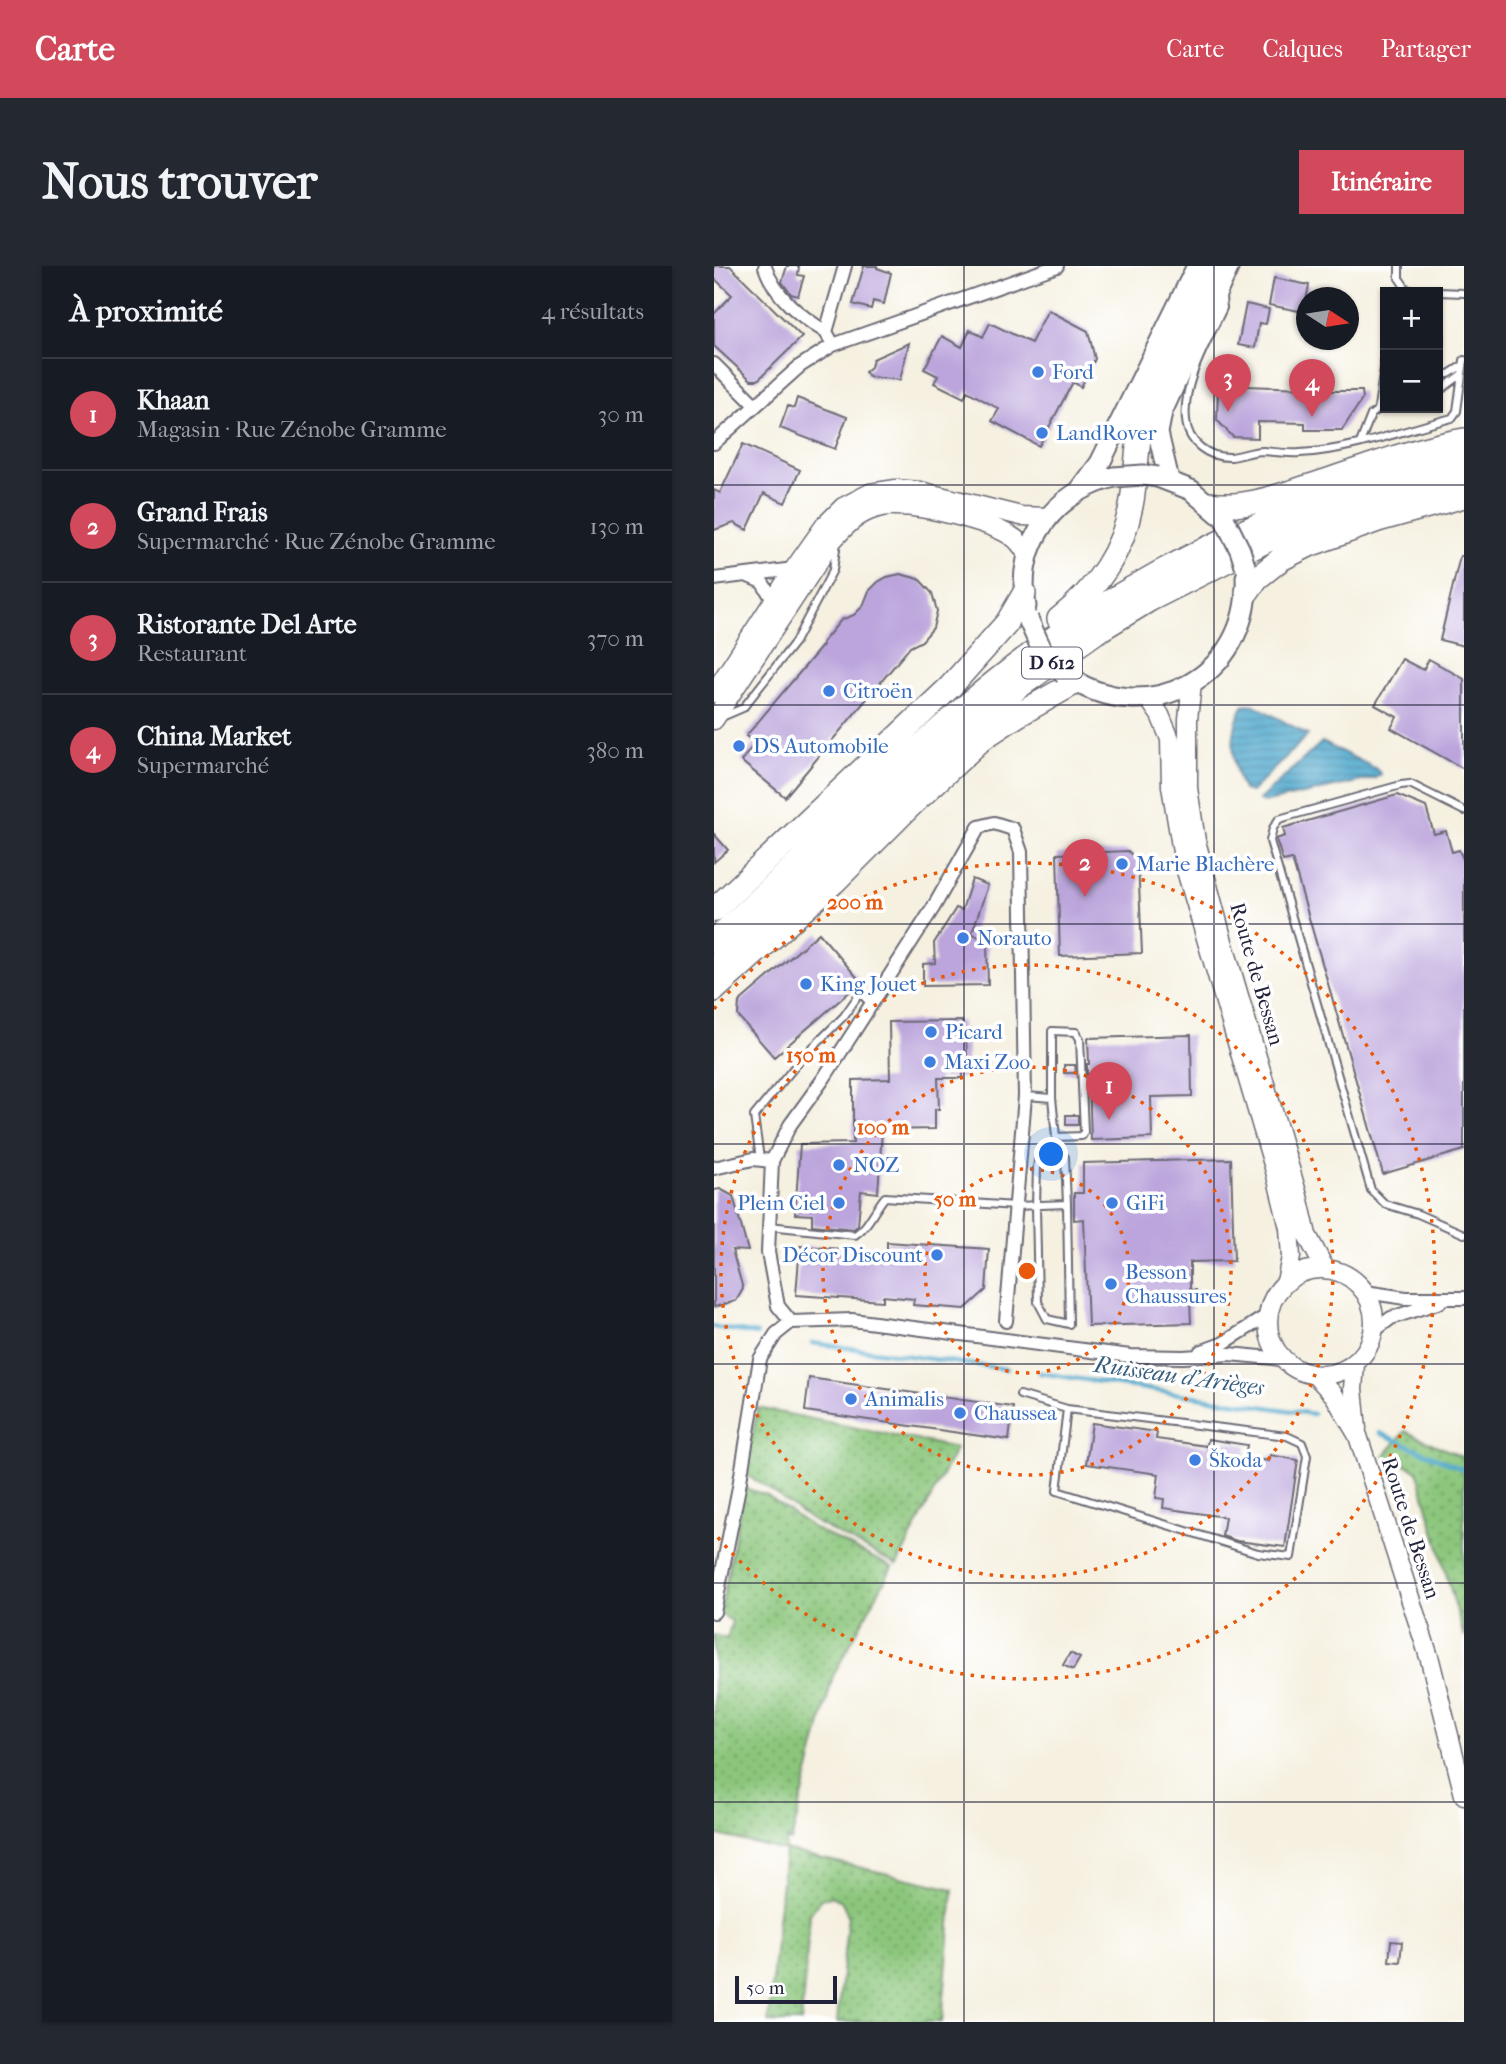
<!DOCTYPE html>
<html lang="fr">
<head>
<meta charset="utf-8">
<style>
  :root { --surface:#171b24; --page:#242831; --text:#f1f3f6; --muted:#9ea1a6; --line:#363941; --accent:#d1495b }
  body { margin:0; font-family:"IM FELL French Canon",serif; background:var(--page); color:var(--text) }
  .controls { position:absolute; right:21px; top:21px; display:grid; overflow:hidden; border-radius:0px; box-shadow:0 2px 5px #0004 }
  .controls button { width:63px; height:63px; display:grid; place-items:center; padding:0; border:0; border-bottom:2px solid var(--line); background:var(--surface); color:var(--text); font:35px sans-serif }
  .compass { position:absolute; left:582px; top:21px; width:63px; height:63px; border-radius:50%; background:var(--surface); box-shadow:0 2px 5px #0004; rotate:102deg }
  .scale { position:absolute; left:21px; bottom:18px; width:102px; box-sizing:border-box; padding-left:7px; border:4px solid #22223b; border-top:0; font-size:19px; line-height:24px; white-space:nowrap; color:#22223b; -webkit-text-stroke:5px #fff; paint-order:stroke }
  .you { position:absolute; left:338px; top:889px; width:24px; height:24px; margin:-18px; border:5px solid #fff; border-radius:50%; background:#1a73e8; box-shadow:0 0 0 10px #1a73e833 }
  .badge { display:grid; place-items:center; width:46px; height:46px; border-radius:50%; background:var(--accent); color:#fff; font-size:23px; font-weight:700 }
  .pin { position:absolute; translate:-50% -58px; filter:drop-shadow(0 2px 4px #0008) }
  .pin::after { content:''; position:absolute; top:37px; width:24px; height:21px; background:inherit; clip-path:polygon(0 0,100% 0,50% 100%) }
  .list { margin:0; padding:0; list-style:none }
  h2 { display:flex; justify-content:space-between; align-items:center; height:91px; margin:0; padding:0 28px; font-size:30px }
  h2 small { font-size:23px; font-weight:400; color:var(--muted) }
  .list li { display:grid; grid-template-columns:46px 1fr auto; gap:21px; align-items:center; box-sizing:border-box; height:112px; padding:0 28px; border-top:2px solid var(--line) }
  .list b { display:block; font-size:26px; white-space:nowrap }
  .list p { margin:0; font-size:23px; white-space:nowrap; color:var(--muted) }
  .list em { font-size:23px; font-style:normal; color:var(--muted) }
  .map { position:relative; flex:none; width:750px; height:1756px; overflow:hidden; border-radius:0px }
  header { display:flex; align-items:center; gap:42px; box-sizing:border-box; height:98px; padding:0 35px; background:var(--accent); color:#fff }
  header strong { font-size:33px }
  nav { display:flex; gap:38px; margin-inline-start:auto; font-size:24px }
  .intro { display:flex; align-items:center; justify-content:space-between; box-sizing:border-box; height:168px; padding:0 42px }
  h1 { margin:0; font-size:49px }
  .button { padding:18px 32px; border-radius:0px; background:var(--accent); color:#fff; font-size:24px; font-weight:700 }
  main { display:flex; gap:42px; padding:0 42px }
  aside { flex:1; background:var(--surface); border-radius:0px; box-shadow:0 2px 5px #0004 }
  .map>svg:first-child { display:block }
</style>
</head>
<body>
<header>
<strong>Carte</strong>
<nav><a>Carte</a><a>Calques</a><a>Partager</a></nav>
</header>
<div class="intro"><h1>Nous trouver</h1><a class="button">Itinéraire</a></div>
<main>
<aside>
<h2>À proximité<small>4 résultats</small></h2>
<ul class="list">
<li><span class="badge">1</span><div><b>Khaan</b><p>Magasin · Rue Zénobe Gramme</p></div><em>30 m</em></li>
<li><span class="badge">2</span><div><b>Grand Frais</b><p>Supermarché · Rue Zénobe Gramme</p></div><em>130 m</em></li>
<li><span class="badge">3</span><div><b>Ristorante Del Arte</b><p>Restaurant</p></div><em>370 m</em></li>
<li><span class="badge">4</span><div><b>China Market</b><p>Supermarché</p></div><em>380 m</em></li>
</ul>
</aside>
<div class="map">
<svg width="750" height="1756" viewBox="0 0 750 1756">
  <defs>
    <pattern id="grass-dots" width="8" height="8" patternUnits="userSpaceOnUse" patternTransform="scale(1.75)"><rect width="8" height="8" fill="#8bc67b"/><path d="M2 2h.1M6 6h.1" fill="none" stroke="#71a066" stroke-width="1.8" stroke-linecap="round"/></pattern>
    <pattern id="water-rules" width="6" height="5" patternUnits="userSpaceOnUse" patternTransform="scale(1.75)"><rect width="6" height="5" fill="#4ea7cc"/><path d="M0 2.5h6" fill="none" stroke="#4088a7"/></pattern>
  </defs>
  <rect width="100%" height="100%" fill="#fff"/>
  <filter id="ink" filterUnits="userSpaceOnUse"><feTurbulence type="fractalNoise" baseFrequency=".0143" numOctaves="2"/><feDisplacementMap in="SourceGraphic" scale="14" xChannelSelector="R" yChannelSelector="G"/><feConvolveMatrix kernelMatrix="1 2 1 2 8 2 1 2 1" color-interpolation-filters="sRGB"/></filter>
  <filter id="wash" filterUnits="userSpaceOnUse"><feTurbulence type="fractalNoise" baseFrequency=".00686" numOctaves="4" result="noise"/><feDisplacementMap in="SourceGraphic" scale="28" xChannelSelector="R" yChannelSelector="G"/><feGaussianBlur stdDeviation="1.57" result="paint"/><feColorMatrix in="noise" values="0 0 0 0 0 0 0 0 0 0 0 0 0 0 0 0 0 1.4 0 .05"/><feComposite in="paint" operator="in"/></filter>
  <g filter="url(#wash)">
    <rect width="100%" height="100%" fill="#f5f0e0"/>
    <path fill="url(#grass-dots)" stroke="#56745b" stroke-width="2" d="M44,1142L242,1182L183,1299L97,1254L48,1218L30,1208Z
      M691,1165L750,1192V1371L703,1204L670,1190Z
      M30,1222L52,1229L101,1263L178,1301L119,1410L77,1575L72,1574L71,1584L239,1623L228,1756H123L134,1649L127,1635L117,1630L107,1633L96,1648L87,1756H54L71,1585L0,1568V1369L13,1373L18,1355L6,1348Z"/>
    <path fill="url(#water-rules)" stroke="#386484" stroke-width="2" d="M539,438L594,469L537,526L529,524C517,498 515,466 529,440Z
      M608,476L661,502L667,508L661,512L549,537L545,534Z"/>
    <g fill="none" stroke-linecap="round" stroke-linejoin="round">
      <path stroke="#4ea7cc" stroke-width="4.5" d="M0,1061L43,1068
        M98,1077L293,1103
        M326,1107L599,1148
        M666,1167L750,1204"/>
    </g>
    <g id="blocks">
      <path fill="#bba5dc" d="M0,0H16L88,71L44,114H37L0,80V48L18,29L0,12Z
        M73,0H85L84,9L90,10L84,30L77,28L68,16Z
        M150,0H163V2L177,7L170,38L159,35L157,43L139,38Z
        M560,12L595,19L590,46L555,39Z
        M532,38L555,43L552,58L545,57L541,82L524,79Z
        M334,44L374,65L381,93L367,121L359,116L325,180L278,155L285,143L253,125L250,132L220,117L224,110L210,103L228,70L248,81L256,64L269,71L276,57L317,77Z
        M195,77L186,114L156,111L151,106L157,101L159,93Z
        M504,119L591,122V125H648L649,132L628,164H591V157L544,156V172L519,171L503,154Z
        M83,132L133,151L121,183L66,162L74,140L80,142Z
        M29,178L86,204L71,237L50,227L33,264L20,257L0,264V224L6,227Z
        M746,290H750V380L726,374Z
        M186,308L205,313L218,327L223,345L219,362L208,375L196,381L71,531L27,495L41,477L32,470L109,379L108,377L127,354L140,349L149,340L155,325L164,316L173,311Z
        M688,393L709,404L715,393L750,413V503L677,462L683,451L661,439Z
        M683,529L712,541L720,568L732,565L738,586L745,584L750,595V884L669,908L578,593L569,595L562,573L571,570L569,562Z
        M0,568L14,584L0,596Z
        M414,585L424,595L428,687L346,690L343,588Z
        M258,613L274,619L258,667L273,676L274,719L209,720V698L221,697L220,677L242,642L248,644Z
        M105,667L147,716L60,791L24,750L25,736Z
        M248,755V764L252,763L253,792V803L249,804V812H224L225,843H221V863L168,864L164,927L147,925L144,959L140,963L98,959V949L81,948L86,878L139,877V814L176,813L175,756Z
        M477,769L478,830L437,831L438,872L377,874L375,808H373V798H375L374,772Z
        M350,799H361L362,807H350Z
        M352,849H364V859H352Z
        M517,893L520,995L476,996V1024H482L483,1035H476L477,1057L374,1060L370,953L360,954V927H369V897Z
        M6,923L19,930L34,985L18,984L29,1023L22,1035L0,1041V924Z
        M173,976L275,983L272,1024L251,1043L199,1039L200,1033L169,1030V1035L82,1029L86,980L173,986Z
        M95,1112L299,1141L295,1174L91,1145Z
        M378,1157L443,1166L442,1173L493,1180L494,1173L533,1179L531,1191L555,1195L556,1189L584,1194L571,1281L523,1275L508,1270L511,1251L449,1242L450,1233L442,1232L445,1208L372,1198Z
        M356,1387L366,1392L359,1404L349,1399Z
        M677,1675L688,1676L686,1696L675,1695Z"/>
    </g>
  </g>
  <g filter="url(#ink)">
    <use href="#blocks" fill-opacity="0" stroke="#6c6a75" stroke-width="2"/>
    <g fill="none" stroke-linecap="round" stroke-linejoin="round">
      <g stroke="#6c6a75" stroke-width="10">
        <path id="lane" d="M685,0V12L693,24L719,26
          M724,26L750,27
          M508,31L509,42C494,75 468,116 472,154C474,177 494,192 517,191C527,190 538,185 549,185C561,186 573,188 586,187C638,184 688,165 738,152L743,145L750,94
          M724,58L726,61L724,101L727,108H735L749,99
          M724,126L748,108
          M664,141L670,102L671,63
          M646,177L657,149L671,138
          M8,451L29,442L81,376L119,304L123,276
          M750,545L696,518L687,519L565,553L559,562L556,575L657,924L671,938L704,948L750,968
          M338,765L362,766L366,773L370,866L368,870L342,871L338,832Z
          M312,830L338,832
          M46,893L40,850L87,793L130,750L146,727L157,738
          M55,960L141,969C155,960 160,944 171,931L301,940L353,938L355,1058L333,1053L324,1036L322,940L323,901L325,891H351L353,938
          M306,1129L353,1143L573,1170L588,1177L593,1190L577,1291L544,1287L343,1225L353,1143"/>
      </g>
      <g stroke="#6c6a75" stroke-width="16">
        <path id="street" d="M51,1C61,31 86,50 112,66
          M116,73L112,66L131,0
          M0,98L41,139
          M0,177L86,100L119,79L343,0
          M34,310L48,316L60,335
          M0,313L80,303
          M0,902L39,893L58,895
          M651,1026L692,1032H750
          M77,1056L64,1040L54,986L58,895L76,859L110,812L219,642L265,561L280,557L299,563L307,586L311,830L292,1055
          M77,1056L138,1054L416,1090L469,1091L515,1088L568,1093
          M660,1065L677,1052L726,1036
          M486,1086L508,1078L554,1049
          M0,1346L25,1221L46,1093L62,1068L77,1056"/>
      </g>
      <g stroke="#6c6a75" stroke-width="21">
        <path id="secondary" d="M478,417L474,453V522L482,575L510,679L584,930L593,969L611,1003
          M0,427L80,303L111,259L129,241L156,227L182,223L206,225L307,250L334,251
          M434,432L446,449L456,473L457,520L470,598L561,905L575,962L577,991L572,1016
          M0,454L118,275C129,263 140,251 155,245C163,242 173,239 182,240C210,240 273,255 297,270C305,274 309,282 314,290
          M554 1056a53 53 0 1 1 106 0a53 53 0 1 1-106 0Z
          M641,1098L639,1123L643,1163
          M601,1109L620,1129L644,1170L716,1394L750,1529"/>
      </g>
      <g stroke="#6c6a75" stroke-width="23">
        <path id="primary" d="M446,212L477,224L505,248
          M455,214L444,167L448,146L515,0
          M366,224L386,197L483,0
          M312,340C301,276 341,227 400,211
          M351,409C432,466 537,411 532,311"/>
      </g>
      <g stroke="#6c6a75" stroke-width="26">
        <path id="highway" d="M497,238C530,243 564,230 596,220C646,204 698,183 750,174
          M533,326L543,312L567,293L595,279L664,254L750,230
          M345,353C382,324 408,287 417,240C423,210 422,179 429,148L500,0
          M0,644L236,421L293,357L310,328
          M0,675C83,600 160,520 244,447C368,338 516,259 673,213C699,206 724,197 750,192
          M0,701L208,505L303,422L382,366L435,334L552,275L638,244L750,211
          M0,724L120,616L195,541L269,472L304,449L362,416"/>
      </g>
      <use href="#lane" stroke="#fff" stroke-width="6"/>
      <use href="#street" stroke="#fff" stroke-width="12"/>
      <use href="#secondary" stroke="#fff" stroke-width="18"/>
      <use href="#primary" stroke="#fff" stroke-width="19"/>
      <use href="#highway" stroke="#fff" stroke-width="23"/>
      <g stroke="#6c6a75" stroke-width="23" stroke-linecap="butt">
        <path id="primary-bridge" d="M400,211L429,209L444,211
          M511,254L526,284L531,300
          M314,353L328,384L351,409"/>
      </g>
      <use href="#primary-bridge" stroke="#fff" stroke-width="19"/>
    </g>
  </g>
  <path fill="none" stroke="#22223b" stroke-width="2" stroke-opacity="0.55" d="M250,0V1756M500,0V1756M0,219H750M0,439H750M0,658H750M0,878H750M0,1098H750M0,1317H750M0,1536H750"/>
  <g fill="none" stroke="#e8590c" stroke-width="3.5" stroke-dasharray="3.5 7">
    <circle cx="313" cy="1005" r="102"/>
    <circle cx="313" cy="1005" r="204"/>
    <circle cx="313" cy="1005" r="306"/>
    <path d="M0 743A408 408 0 1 1 0 1267"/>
  </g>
  <g fill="#3f7fe0" stroke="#fff" stroke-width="2.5">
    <circle cx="324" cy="106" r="7"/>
    <circle cx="328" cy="167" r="7"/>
    <circle cx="115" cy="425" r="7"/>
    <circle cx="25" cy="480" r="7"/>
    <circle cx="408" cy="598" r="7"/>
    <circle cx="249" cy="672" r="7"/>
    <circle cx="92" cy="718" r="7"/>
    <circle cx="217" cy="766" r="7"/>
    <circle cx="216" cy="796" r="7"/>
    <circle cx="125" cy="899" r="7"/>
    <circle cx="125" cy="937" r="7"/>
    <circle cx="398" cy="937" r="7"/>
    <circle cx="223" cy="989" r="7"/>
    <circle cx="397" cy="1018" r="7"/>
    <circle cx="137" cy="1133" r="7"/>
    <circle cx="246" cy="1147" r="7"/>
    <circle cx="481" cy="1194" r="7"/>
  </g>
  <g text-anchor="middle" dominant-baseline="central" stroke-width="7" stroke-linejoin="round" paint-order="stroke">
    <rect fill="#fff" stroke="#646476" stroke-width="2" x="308" y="381.5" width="60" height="31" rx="5"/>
    <g font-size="19" font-weight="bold" fill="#22223b">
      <text x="338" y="397">D 612</text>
    </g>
    <g font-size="21" fill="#366cbe" stroke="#fff" text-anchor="start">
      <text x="338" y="106">Ford</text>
      <text x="342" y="167">LandRover</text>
      <text x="129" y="425">Citroën</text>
      <text x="39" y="480">DS Automobile</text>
      <text x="422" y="598">Marie Blachère</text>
      <text x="263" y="672">Norauto</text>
      <text x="106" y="718">King Jouet</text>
      <text x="231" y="766">Picard</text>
      <text x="230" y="796">Maxi Zoo</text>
      <text x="139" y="899">NOZ</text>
      <text x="111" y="937" text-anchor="end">Plein Ciel</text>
      <text x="412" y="937">GiFi</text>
      <text x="209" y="989" text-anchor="end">Décor Discount</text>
      <text x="411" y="1006">Besson<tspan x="411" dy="24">Chaussures</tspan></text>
      <text x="151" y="1133">Animalis</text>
      <text x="260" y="1147">Chaussea</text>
      <text x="495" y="1194">Škoda</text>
    </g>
    <g font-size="21" fill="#22223b" stroke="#fff">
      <text transform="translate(543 708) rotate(74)">Route de Bessan</text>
      <text transform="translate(697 1262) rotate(72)">Route de Bessan</text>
    </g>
    <g font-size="23" font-style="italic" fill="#365e7c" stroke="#fff">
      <text transform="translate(465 1110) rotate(8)">Ruisseau d'Arièges</text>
    </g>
  </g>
  <circle cx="313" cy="1005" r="10" fill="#e8590c" stroke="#fff" stroke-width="3.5"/>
  <g font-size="21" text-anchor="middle" font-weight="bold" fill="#e8590c" stroke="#fff" stroke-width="7" stroke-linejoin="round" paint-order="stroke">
    <text x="141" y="643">200 m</text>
    <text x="97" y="796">150 m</text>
    <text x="169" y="868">100 m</text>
    <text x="241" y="940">50 m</text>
  </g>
</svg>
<div class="controls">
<button>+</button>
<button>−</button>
</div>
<svg class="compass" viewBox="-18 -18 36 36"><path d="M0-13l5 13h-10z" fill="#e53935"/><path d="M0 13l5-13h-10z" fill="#9ea1a6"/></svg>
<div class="scale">50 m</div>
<div class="you"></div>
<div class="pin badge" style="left:395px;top:854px">1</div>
<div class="pin badge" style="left:371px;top:631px">2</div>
<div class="pin badge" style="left:514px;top:146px">3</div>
<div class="pin badge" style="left:598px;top:151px">4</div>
</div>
</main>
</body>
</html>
